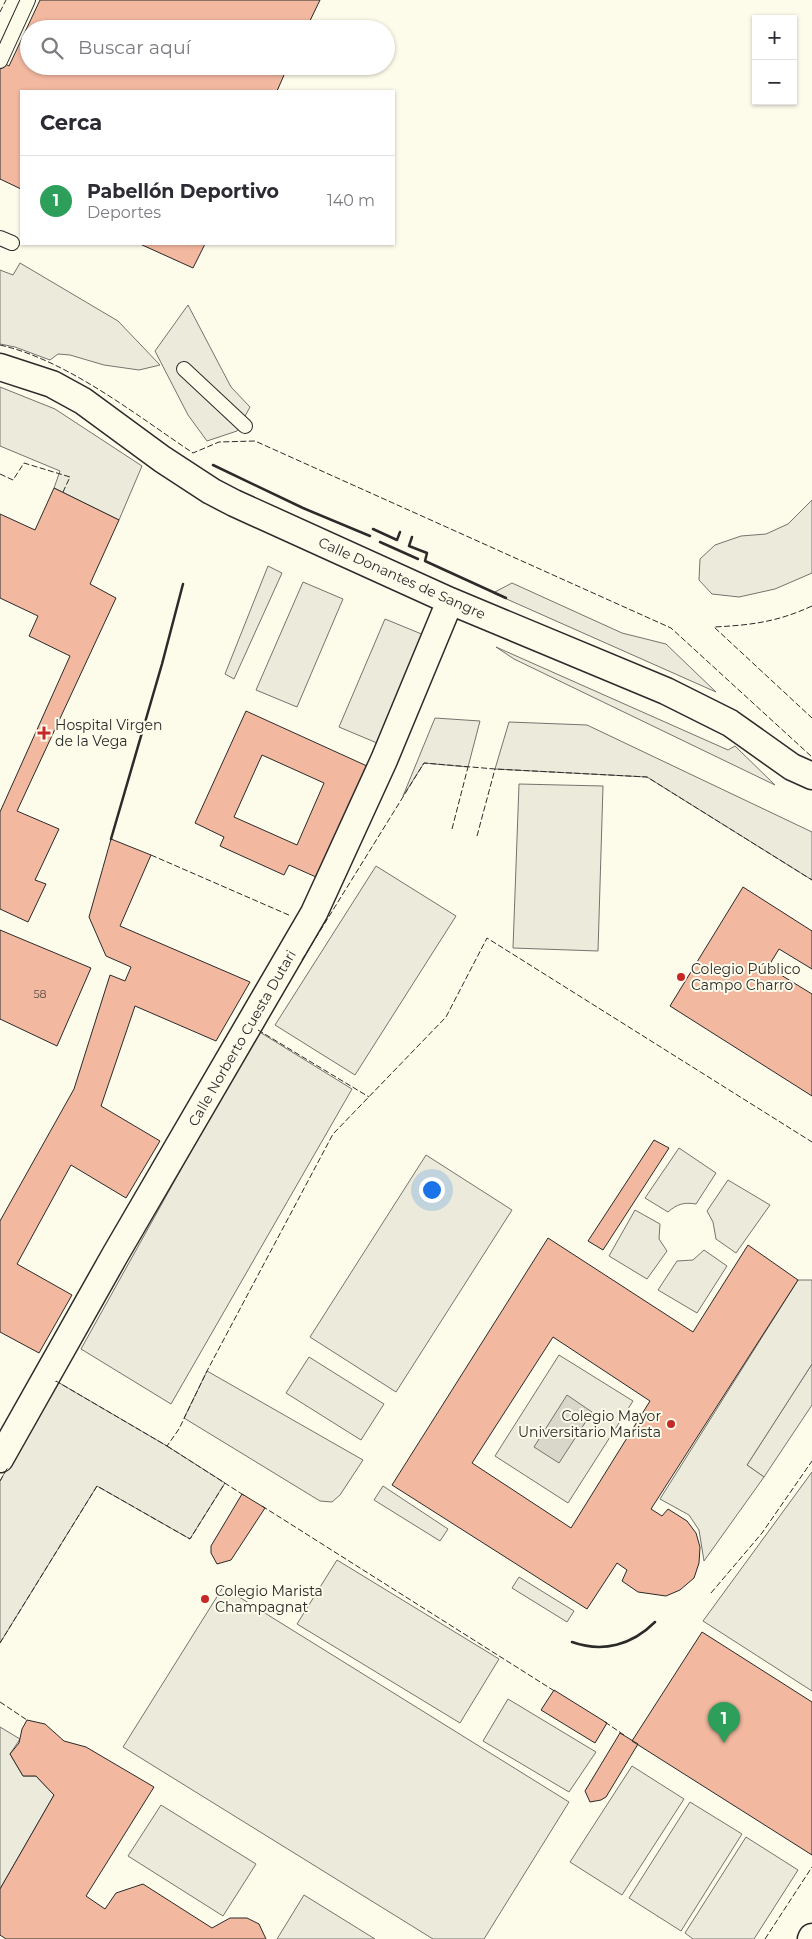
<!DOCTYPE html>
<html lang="es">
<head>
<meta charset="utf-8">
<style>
  :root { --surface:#fff; --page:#f7f7f7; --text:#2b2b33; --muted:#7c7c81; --line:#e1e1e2; --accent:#c62828 }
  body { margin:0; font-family:Montserrat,sans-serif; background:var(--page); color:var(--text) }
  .controls { position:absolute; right:15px; top:15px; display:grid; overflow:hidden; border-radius:0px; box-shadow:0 1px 4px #0004 }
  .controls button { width:45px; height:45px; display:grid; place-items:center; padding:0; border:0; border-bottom:1px solid var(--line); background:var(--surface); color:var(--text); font:25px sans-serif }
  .you { position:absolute; left:431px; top:1189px; width:18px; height:18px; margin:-12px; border:4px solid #fff; border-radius:50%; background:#1a73e8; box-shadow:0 0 0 8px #1a73e833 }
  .badge { display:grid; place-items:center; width:32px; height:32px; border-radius:50%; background:var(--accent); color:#fff; font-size:16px; font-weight:700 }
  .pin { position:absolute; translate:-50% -41px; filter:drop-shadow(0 1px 2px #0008) }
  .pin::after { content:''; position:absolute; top:26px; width:18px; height:15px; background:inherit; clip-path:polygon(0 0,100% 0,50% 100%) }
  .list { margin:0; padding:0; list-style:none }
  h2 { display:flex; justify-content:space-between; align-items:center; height:65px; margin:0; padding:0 20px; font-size:21px }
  h2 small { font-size:16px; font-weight:400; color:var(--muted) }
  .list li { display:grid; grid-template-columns:32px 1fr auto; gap:15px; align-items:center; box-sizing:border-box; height:90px; padding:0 20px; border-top:1px solid var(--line) }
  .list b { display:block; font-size:19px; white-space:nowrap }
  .list p { margin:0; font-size:16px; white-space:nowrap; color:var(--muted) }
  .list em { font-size:16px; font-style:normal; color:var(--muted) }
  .icon { flex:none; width:28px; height:28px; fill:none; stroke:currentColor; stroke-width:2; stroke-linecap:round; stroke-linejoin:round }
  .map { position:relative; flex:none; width:812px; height:1939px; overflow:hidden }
  .search { position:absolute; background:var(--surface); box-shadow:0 1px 4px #0004; left:20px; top:20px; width:375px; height:55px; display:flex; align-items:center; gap:12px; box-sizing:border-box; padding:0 18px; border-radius:28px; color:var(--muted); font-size:19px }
  .panel { position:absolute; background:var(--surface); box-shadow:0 1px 4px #0004; left:20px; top:90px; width:375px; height:155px; border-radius:0px }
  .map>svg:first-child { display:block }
</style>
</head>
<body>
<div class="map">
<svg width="812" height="1939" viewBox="0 0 812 1939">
  <rect width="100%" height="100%" fill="#fdfbea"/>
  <path fill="#ecebdb" stroke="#74746e" d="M20,263L118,321L160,365L139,370L104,365L70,355L58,354L50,360L15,347L0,344V270L13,275Z
    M0,387L55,409L142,466L119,520L54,488L60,471L0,446Z
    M812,500V573L775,589L739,597L712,594L699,580L700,559L715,545L741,536L766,534L788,524Z
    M268,566L282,573L234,679L225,674Z
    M303,582L343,599L297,707L256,690Z
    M512,583L622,633L666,644L716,692L493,593Z
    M385,619L424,635L377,743L339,727Z
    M496,647L728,750L735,746L775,785L514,659Z
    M435,718L480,721L468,767L424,763L403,796Z
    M509,722L587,725L812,832V880L647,777L495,769Z
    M519,784L603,786L598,951L513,948Z
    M376,866L456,916L355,1075L275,1025Z
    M679,1148L716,1173L696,1204C684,1202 677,1204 668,1212L645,1198Z
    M426,1155L512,1210L396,1392L310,1337Z
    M728,1180L770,1205L736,1253L716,1239L713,1222L707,1211Z
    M635,1210L660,1224L659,1239L667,1251L647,1279L609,1256Z
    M704,1250L727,1266L697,1313L658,1290L677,1261L693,1260Z
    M559,1355L633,1401L568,1503L495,1456Z
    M309,1357L384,1404L361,1440L286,1393Z
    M812,1364V1405L764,1477L747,1465Z
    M207,1371L363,1460L340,1495L332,1502L320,1501L184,1418Z
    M56,1381L167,1446L225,1483L190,1539L97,1486L0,1643V1481Z
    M383,1486L448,1529L440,1541L374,1500Z
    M337,1560L499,1659L460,1723L297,1624Z
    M519,1577L574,1611L567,1622L512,1588Z
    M223,1587L569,1802L484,1939H433L123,1747Z
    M508,1699L596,1752L569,1792L483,1741Z
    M0,1727L20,1739L10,1754L23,1776H36L54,1795L0,1889Z
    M632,1766L684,1799L622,1895L570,1862Z
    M690,1802L742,1834L681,1931L629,1898Z
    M161,1805L256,1864L223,1916L128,1856Z
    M746,1837L798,1870L754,1939H693L685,1933Z
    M304,1895L375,1939H277Z"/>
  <path fill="#eceadb" stroke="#74746e" d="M188,305L231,387L250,407L237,431L207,441L188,415L155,351Z
    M258,1031L352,1089L171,1404L81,1349Z
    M798,1280H812V1364L747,1465L764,1477L704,1561L699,1530L689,1515L660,1499Z
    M812,1472V1691L703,1621Z"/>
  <path fill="#d8d7c9" stroke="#74746e" d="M567,1395L592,1412L559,1463L534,1447Z"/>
  <path fill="#f2b8a0" stroke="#2b2b2b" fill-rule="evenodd" d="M40,0H320L306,29H29V66H288L277,91H21V189L0,179V61L9,66Z
    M140,244H205L193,268Z
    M54,488L119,520L90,584L116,598L17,811L59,829L35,880L46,884L28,922L0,909V812L70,656L29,636L38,616L0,598V514L35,530Z
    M246,711L367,766L316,877L289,865L284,875L220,846L224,837L195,823ZM262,755L324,783L297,845L234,817Z
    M111,839L151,855L120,926L250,982L216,1041L135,1006L101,1106L160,1141L126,1198L71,1165L17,1264L72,1295L39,1353L0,1332V1221L74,1089L110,975L125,981L131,967L106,956L89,917Z
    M743,887L812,931V969L779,949L768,967L812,994V1096L670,1006Z
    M0,930L91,968L57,1046L0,1019Z
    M654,1140L669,1148L603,1250L588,1241Z
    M548,1238L693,1332L748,1245L798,1280L651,1509L662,1516L668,1509L687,1521L696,1533L700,1547L699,1563L694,1578L680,1590L666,1596L638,1592L622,1581L627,1570L617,1563L587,1609L392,1485ZM553,1337L650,1401L571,1528L472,1463Z
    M242,1494L265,1508L231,1560L217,1564L211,1553V1546Z
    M702,1632L812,1702V1855L632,1741Z
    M554,1690L607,1723L595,1743L541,1710Z
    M27,1720L45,1724L64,1741L86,1747L154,1787L86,1896L105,1909L116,1893L143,1884L212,1928L230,1918H247L259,1924L266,1939H6L0,1935V1889L54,1795L36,1776H23L10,1754L19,1743L22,1729Z
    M620,1733L638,1744L606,1797L601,1800L590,1802L585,1791Z"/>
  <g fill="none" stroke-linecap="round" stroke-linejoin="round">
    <g stroke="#2b2b2b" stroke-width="16">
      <path id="lane" d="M0,61L28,0
        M0,238L12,243
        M184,369L245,426"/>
    </g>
    <g stroke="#2b2b2b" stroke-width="29">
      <path id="street" d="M0,367L52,384L83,401L162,459L211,491L234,503L450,601L666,691L730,723L792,767L812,776
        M0,1459L115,1255L314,913L384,760L450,601
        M811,1939L812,1937"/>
    </g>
    <use href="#lane" stroke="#fdfbea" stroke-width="14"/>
    <use href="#street" stroke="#fdfbea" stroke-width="26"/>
    <path stroke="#2b2b2b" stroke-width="1" stroke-dasharray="6 2.5" stroke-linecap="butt" d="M0,12L6,0
      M0,345C67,360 136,415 193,453L219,442L255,441L671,628L812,757
      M0,474L13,480L24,463L70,477L63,492
      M812,606C777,622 752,625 714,627L812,718
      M452,829L468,767
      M477,836L495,769
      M151,855L291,916
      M302,960L424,763L495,769L647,777L812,880
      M258,1030L369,1097
      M56,1382V1381L167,1446L179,1429L207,1371L333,1134L446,1017L487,938L812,1142
      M167,1446L245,1496
      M0,1481L8,1467
      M262,1506L556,1692
      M711,1593L762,1533L812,1461
      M0,1643L97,1486L190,1539L225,1483
      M0,1702L27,1720
      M605,1722L624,1735
      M765,1939L812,1867"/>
    <path stroke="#2b2b2b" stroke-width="2.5" d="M213,465L303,508L370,536
      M373,529L397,540L400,532
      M412,537L409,546L427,553L425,561L506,598
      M380,542L418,559
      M111,839L162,664L183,584
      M572,1642C603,1653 632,1645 655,1622"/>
  </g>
  <g fill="#c62828" stroke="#fdfbea" stroke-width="2">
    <path d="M41.5 725.5h5v5h5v5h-5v5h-5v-5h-5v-5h5z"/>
    <circle cx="681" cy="977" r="5"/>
    <circle cx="671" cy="1424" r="5"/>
    <circle cx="205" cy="1599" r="5"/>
  </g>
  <g text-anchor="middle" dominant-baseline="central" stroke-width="4" stroke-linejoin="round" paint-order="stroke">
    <g font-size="11" fill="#5d4e48">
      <text x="40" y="994">58</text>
    </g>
    <g font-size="14" fill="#2b2b2b" stroke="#fdfbea">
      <text transform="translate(402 578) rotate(24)">Calle Donantes de Sangre</text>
      <text transform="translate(242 1038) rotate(-60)">Calle Norberto Cuesta Dutari</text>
    </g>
    <g font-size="14" fill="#2b2b2b" stroke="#fdfbea" text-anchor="start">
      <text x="55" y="725">Hospital Virgen<tspan x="55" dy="16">de la Vega</tspan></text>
      <text x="691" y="969">Colegio Público<tspan x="691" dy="16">Campo Charro</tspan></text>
      <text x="661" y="1416" text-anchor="end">Colegio Mayor<tspan x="661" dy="16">Universitario Marista</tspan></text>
      <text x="215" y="1591">Colegio Marista<tspan x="215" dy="16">Champagnat</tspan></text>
    </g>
  </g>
</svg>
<div class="controls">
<button>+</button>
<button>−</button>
</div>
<div class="you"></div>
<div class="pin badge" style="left:724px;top:1743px;background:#2e9e5b">1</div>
<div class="search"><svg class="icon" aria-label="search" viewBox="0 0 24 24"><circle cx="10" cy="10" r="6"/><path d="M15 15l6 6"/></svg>Buscar aquí</div>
<section class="panel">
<h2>Cerca<small></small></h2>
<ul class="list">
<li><span class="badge" style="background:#2e9e5b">1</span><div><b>Pabellón Deportivo</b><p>Deportes</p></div><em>140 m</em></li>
</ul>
</section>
</div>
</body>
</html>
